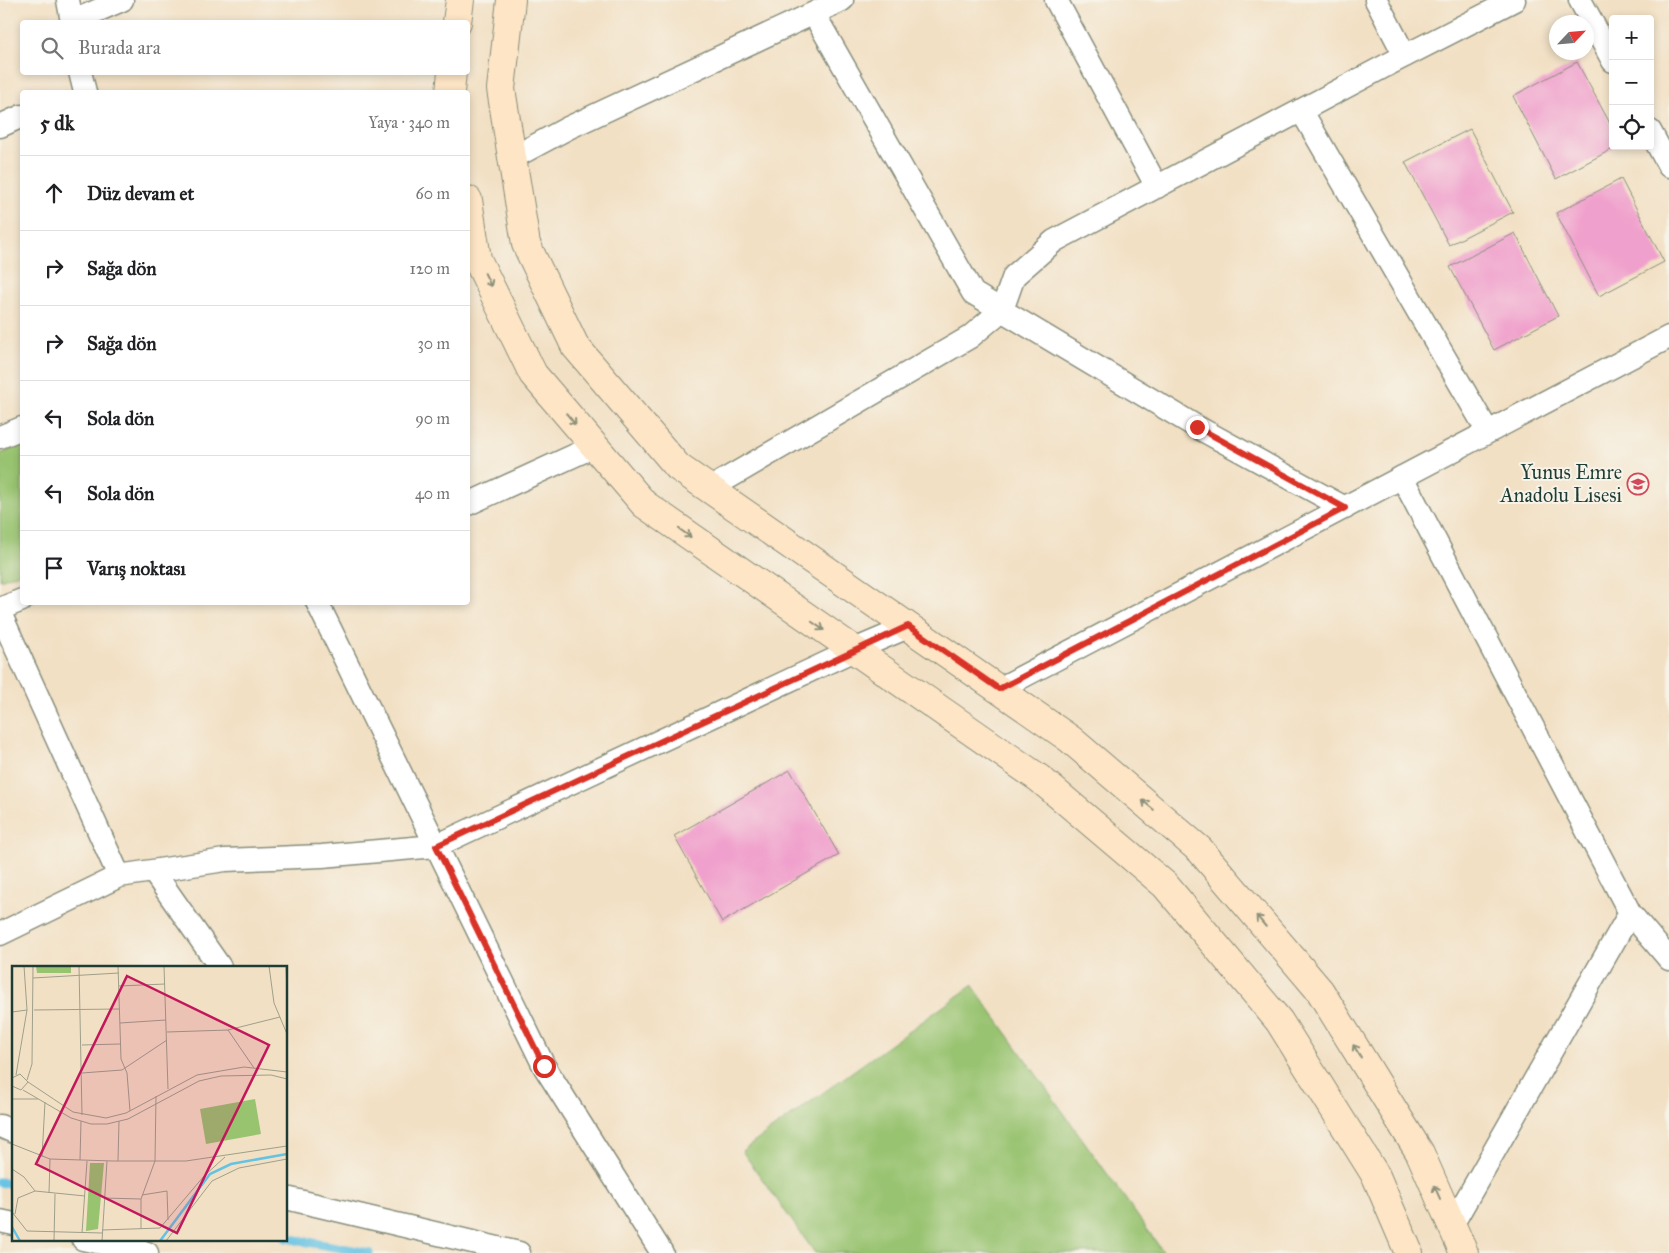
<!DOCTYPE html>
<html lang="tr">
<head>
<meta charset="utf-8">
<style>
  :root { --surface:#fff; --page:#f6f6f6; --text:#202124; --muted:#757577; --line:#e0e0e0 }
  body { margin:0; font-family:"IM FELL Great Primer",serif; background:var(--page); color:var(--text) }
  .controls { position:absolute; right:15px; top:15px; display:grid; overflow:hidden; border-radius:5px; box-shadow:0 2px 8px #0003 }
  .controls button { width:45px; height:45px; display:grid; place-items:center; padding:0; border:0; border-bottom:1px solid var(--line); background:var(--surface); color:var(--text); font:25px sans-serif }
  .compass { position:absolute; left:1549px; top:15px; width:45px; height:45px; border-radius:50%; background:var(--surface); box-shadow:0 2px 8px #0003; rotate:64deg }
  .stop { position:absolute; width:15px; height:15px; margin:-11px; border:4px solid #d93025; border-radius:50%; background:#fff }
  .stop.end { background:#d93025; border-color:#fff; box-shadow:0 1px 5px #0008 }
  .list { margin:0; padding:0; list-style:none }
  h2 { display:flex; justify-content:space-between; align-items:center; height:65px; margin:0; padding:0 20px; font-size:21px }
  h2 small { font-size:16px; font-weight:400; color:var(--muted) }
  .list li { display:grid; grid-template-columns:32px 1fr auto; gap:15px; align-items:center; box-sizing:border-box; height:75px; padding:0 20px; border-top:1px solid var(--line) }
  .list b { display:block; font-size:19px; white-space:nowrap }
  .list em { font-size:16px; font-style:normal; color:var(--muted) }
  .icon { flex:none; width:28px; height:28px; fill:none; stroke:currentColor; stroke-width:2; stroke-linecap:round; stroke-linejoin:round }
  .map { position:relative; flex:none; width:1669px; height:1253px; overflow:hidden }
  .search { position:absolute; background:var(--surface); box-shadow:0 2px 8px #0003; left:20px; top:20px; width:450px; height:55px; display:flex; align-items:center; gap:12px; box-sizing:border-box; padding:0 18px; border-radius:5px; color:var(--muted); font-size:19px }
  .panel { position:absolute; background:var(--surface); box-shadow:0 2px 8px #0003; left:20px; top:90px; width:450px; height:515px; border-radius:5px }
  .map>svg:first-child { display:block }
</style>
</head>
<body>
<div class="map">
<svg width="1669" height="1253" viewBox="0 0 1669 1253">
  <rect width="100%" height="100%" fill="#f7f3e8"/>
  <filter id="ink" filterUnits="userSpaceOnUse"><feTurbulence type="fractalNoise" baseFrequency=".02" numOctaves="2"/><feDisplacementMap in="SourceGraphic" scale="10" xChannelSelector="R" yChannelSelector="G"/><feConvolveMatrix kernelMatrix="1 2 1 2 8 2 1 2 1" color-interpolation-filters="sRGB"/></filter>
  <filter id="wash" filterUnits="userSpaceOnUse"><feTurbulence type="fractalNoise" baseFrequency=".0096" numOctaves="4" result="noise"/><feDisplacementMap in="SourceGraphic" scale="20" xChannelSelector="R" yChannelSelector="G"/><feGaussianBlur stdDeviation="1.12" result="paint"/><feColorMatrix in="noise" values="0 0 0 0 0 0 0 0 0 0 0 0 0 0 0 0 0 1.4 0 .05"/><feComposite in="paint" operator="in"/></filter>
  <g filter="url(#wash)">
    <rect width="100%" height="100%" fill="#f2e0c4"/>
    <path fill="#98c36f" stroke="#5c8052" d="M22,445V572L0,580V454Z
      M973,985V986L1164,1253H815L742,1151Z"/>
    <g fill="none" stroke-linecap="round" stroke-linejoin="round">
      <path stroke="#65c2e3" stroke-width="9" d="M0,1182L14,1185
        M286,1238L369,1253"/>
    </g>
    <g id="blocks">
      <path fill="#f0a0cc" d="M1577,62L1613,129V146H1618L1556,179L1513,96Z
        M1470,129L1513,212L1449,245L1405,162Z
        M1621,179L1664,262L1599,296L1556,213Z
        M1515,233L1558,316L1494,350L1450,267Z
        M790,770L839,855L722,922L674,836Z"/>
    </g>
  </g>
  <g filter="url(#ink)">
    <use href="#blocks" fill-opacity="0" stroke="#888e7c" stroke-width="1"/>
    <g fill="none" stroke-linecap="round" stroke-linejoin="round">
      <g stroke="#888e7c" stroke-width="25">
        <path id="minor" d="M68,0L72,22
          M1056,0L1157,187
          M1376,0L1405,56
          M1580,0L1613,61
          M814,14L973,293L1197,427L1345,508
          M71,22L122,0
          M80,72L85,92
          M1301,110L1488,432
          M0,126L22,116
          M1650,131L1669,166
          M512,158L568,128L842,0
          M0,437L22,428
          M1402,477L1630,913L1669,959
          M709,489L970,337L1002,310L1014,276L1054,241L1387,65L1514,0
          M468,504L595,446
          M317,602L544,1066L662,1253
          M0,609L22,600
          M0,613L119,876
          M999,689L1669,337
          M153,871L220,967
          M0,934L119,876L225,860L322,856L436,846L854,650L908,627
          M0,1126L14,1132
          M286,1198L519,1253
          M0,1221L14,1224
          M1452,1225L1630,913
          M83,1239L147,1253"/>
      </g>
      <g stroke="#888e7c" stroke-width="30">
        <path id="secondary" d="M511,0L501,89L526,244L575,346L678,467L1070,739L1200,850L1320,991L1420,1153L1464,1253
          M457,22L460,0
          M450,92L452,72
          M468,200L477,259L533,374L644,504L1040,779L1165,885L1279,1021L1376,1176L1409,1253"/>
      </g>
      <use href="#minor" stroke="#fff" stroke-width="22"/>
      <use href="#secondary" stroke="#fde5c5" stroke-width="28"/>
    </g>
    <defs><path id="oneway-shaft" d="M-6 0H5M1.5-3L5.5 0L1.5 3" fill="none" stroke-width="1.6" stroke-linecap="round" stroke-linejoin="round" transform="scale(1.25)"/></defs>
    <g stroke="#8e917c">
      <use href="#oneway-shaft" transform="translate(488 280) rotate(64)"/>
      <use href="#oneway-shaft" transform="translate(571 419) rotate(50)"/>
      <use href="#oneway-shaft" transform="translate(685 533) rotate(35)"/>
      <use href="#oneway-shaft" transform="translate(818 626) rotate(35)"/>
      <use href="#oneway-shaft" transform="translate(1148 805) rotate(-140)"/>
      <use href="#oneway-shaft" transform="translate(1261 921) rotate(-130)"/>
      <use href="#oneway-shaft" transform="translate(1357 1051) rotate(-122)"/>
      <use href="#oneway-shaft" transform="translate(1437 1192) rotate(-114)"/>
    </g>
  </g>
  <g fill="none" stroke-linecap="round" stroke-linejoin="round" filter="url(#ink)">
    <path stroke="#d93025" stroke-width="6" d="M544,1066L436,846L908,626L999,689L1345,508L1197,427"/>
  </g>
  <defs>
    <g id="school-ring" transform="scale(1.125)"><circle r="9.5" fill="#f7f3e8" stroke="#d1495b" stroke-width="1.5"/><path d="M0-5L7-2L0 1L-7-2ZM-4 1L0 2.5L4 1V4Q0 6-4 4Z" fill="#d1495b"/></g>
  </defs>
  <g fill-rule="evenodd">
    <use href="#school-ring" x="1638" y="484"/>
  </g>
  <g text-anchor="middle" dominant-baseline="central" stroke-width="4" stroke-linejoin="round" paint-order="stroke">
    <g font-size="20" fill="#1f3d34" stroke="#f7f3e8" text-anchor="end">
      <text x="1622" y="472">Yunus Emre<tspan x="1622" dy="23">Anadolu Lisesi</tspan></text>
    </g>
  </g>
  <g transform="translate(12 966)">
    <rect width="275" height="275" fill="#f2e0c4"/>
    <path d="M24,0H59V7H25ZM243,133L249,168L194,178L188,143ZM78,197H92L86,263L74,265Z" fill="#98c36f"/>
    <path fill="none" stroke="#65c2e3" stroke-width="2.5" d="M0,261L8,275M148,275L198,208L219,198L275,188"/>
    <path fill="none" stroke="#9e9f8a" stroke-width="1" d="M67,0L70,149M106,0L109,93L115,107L118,145M152,0L156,123M257,0L262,37L275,68M274,0L275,29M21,12L107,7M107,20L153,18M22,44L107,43M0,46L15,44M108,57L154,54M216,64L242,102M155,66L216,64L268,51M70,79L108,78M70,107L110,104L155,74M4,109L15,44L12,0M0,112L8,108L16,116L9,124L0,120M15,114L20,98L21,0M16,116L61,146L94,152L114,147L185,109L232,101L275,106M11,124L59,152L79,158H95L116,153L187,115L209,110L259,109L275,113M0,133H26M0,178L38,193L101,195H174L275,180M30,191L33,136M68,194L69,155M106,195L107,155M0,203L12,211L23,225L73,230M37,227L38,193M130,229L155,225L156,254M92,232L129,233M0,246L15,265L90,267M3,248L6,232L23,225M129,263V233L143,195L144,130M90,264L148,262L192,210L213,191M70,267L75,195M42,275L43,228M90,275L95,195M154,275L200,215L227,202L275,193"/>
    <path fill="#c2185b" fill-opacity="0.15" stroke="#c2185b" stroke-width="2.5" d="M115,10L257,79L165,267L24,198Z"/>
    <rect width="275" height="275" fill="none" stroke="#1f3d34" stroke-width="2.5"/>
  </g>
</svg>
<div class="controls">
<button>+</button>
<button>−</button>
<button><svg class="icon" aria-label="locate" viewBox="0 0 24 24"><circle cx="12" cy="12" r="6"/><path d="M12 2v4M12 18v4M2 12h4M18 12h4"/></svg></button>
</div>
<svg class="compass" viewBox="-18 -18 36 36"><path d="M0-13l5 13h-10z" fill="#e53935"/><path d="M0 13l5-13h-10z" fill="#757577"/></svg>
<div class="stop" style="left:544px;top:1066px"></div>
<div class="stop end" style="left:1197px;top:427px"></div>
<div class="search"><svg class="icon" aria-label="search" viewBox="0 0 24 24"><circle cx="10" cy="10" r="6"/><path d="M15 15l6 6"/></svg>Burada ara</div>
<section class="panel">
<h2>5 dk<small>Yaya · 340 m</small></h2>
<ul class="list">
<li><svg class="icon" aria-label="ahead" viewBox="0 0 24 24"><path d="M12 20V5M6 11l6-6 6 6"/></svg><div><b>Düz devam et</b></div><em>60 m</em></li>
<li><svg class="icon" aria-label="right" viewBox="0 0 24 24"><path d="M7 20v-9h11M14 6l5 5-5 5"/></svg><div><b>Sağa dön</b></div><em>120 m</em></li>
<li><svg class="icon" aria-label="right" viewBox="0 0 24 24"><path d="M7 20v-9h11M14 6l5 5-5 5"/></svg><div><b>Sağa dön</b></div><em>30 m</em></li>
<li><svg class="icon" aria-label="left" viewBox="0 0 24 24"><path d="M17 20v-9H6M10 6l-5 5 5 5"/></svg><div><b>Sola dön</b></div><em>90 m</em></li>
<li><svg class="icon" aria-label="left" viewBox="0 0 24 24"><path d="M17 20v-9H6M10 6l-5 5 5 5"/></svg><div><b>Sola dön</b></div><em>40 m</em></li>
<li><svg class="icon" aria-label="arrive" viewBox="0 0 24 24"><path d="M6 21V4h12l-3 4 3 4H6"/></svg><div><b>Varış noktası</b></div></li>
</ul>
</section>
</div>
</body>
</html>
